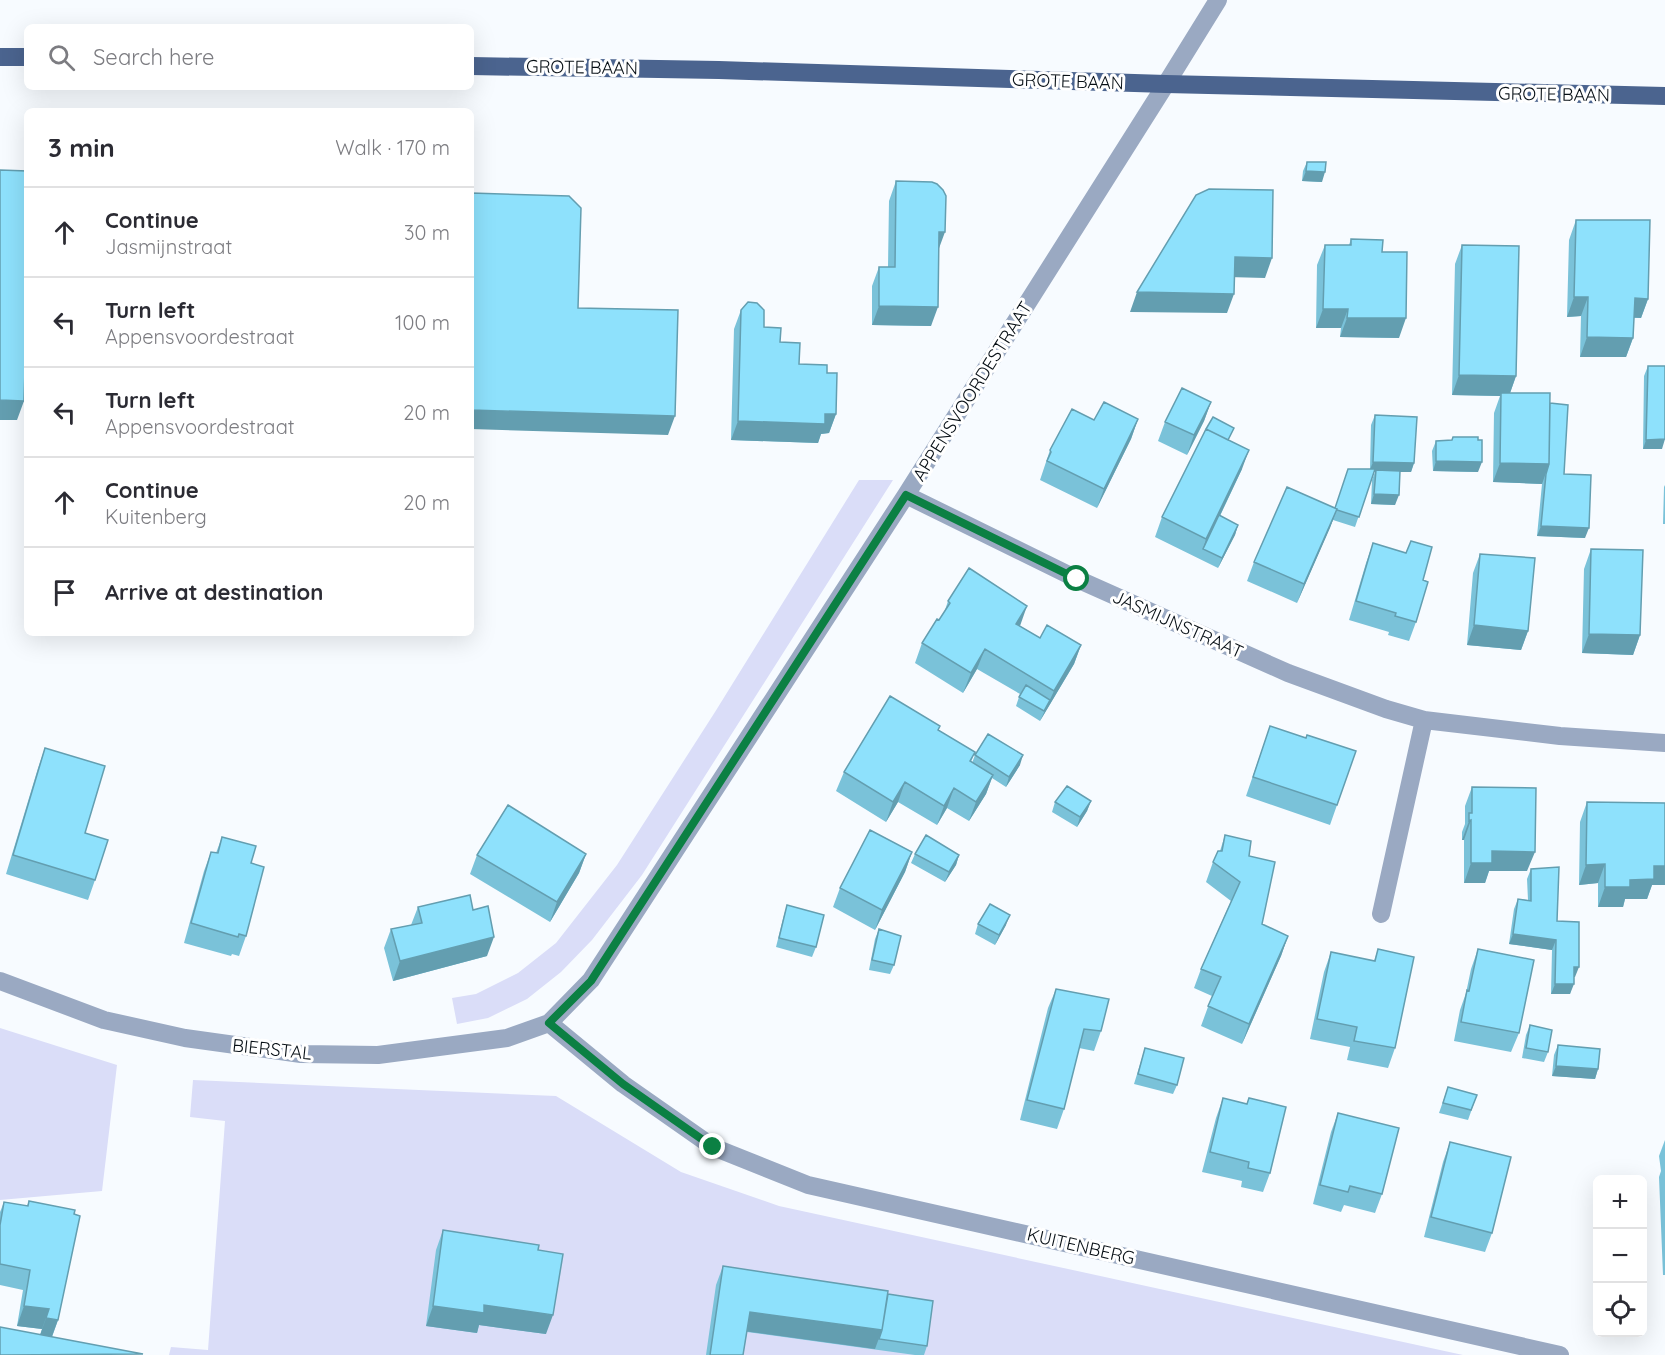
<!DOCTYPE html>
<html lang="en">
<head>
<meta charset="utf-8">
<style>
  :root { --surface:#fff; --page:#f2f2f3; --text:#2b2b33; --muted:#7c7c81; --line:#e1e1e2 }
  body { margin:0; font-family:Quicksand,sans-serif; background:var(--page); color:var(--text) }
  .controls { position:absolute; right:18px; bottom:18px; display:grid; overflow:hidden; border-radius:9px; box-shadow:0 6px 24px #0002 }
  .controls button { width:54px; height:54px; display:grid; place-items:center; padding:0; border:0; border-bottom:2px solid var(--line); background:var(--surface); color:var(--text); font:30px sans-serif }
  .stop { position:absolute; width:18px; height:18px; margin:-14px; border:4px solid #0b8043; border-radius:50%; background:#fff }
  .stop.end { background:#0b8043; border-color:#fff; box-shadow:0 2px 6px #0008 }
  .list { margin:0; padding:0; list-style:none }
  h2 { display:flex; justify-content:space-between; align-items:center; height:78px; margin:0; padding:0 24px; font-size:26px }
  h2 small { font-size:20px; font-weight:400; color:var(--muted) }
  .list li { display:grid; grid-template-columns:39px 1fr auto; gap:18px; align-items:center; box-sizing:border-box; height:90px; padding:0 24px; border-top:2px solid var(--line) }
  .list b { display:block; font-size:22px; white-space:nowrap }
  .list p { margin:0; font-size:20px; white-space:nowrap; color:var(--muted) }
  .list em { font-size:20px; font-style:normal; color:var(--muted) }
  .icon { flex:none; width:33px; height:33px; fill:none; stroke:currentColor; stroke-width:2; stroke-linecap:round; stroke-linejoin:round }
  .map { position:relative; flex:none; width:1665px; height:1355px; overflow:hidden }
  .search { position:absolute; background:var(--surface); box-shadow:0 6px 24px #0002; left:24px; top:24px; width:450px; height:66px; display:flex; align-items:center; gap:15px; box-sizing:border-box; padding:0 21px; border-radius:9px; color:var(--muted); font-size:22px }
  .panel { position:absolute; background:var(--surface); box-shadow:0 6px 24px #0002; left:24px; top:108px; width:450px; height:528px; border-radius:9px }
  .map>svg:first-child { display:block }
</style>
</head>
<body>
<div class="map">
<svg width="1665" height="1355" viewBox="0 0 1665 1355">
  <rect width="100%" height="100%" fill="#f7fbff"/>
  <path fill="#daddf8" d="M859,480H893L642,875L592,940L561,972L527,999L488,1018L457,1024L452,998L476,994L518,973L556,943L617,865L715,712Z
    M0,1028L117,1065L102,1191L0,1200Z
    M193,1080L556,1096L681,1172L779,1206L1463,1355H169L171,1347L208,1350L225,1121L190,1117Z"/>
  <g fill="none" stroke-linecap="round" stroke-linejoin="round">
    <path stroke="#9aa9c2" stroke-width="18" d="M1166,84L906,495L591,980L549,1023L623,1084L713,1147L808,1185L1560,1355
      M906,495L1077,579L1288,673L1386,709L1424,720L1560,736L1665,743
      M1381,914L1424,720
      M0,981L104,1020L185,1038L301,1054L378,1055L507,1038L549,1023"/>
    <path stroke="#9aa9c2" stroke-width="18" d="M1166,84L1218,0"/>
    <path stroke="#4b648f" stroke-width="18" d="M0,57H27
      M471,66L719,70L1166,84L1665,96"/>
  </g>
  <path fill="#7ac2d9" d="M1307,162L1322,182L1302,181L1303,171Z
    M896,181L939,248L931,326L872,325V286L879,267H888L889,201Z
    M1576,220L1648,299L1641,318H1634L1633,338L1626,357H1580L1581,316L1567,317L1569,240Z
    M1351,239L1382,252L1399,338L1340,337L1341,328H1316L1317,265L1325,245H1349Z
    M1462,245L1516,376L1510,393L1550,403L1564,474L1585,538L1537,536L1542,484L1493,482L1494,413L1500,396L1452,395L1455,264Z
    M741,310L764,327L780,342L799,364L827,373L836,414L829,433L821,434L818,443L731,440L734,329Z
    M1648,366L1662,449H1643L1644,376Z
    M1211,402L1204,421L1187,455L1158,441L1165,422Z
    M1375,415L1414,463L1411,472H1400L1395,505L1371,504L1372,480L1375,472H1374L1355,527L1333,520L1297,603L1247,581L1254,562L1335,508L1370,469L1371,425Z
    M1138,419L1131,439L1097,508L1040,480L1050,450L1094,420Z
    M1229,440L1242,469L1220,516L1238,525L1235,535L1218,568L1155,537L1162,517Z
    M1436,441L1478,472L1433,471L1432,451Z
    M1665,485V524H1663L1664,487Z
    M1373,543L1423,580L1416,622L1409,641L1388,635L1389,632L1349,620L1366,563Z
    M1591,549L1640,635L1633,655L1582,653L1584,569Z
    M1480,554L1528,631L1521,650L1467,645L1473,573Z
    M948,601L1020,626L1040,638L1081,645L1074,664L1040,721L1016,706L1020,694L977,669L963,693L915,663L922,643L944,613Z
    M1270,726L1337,805L1330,825L1246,796Z
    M938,730L975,752L971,762L972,763L975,755L1020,765L1006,787L992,778L986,794L969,821L947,808L937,825L898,802L886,822L836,791L844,772Z
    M45,748L85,833L95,880L88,900L6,874L38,768Z
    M1472,787L1527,871H1489L1485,883H1464V840H1462V832L1465,824V806Z
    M1091,801L1087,811L1077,827L1052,812L1055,802Z
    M1587,802L1665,803V885H1652L1647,899H1625L1623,907H1598V883L1579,885L1580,822Z
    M1225,835L1249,856L1262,924L1288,936L1281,956L1242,1044L1201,1026L1212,996L1194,988L1201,969L1231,901L1206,882L1213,862L1220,851Z
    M222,837L251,863L246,936L239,956L232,954L231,956L184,943L204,871L211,852L216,853Z
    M912,852L905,872L875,930L833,907L840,888Z
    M586,854L579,873L550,922L470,874L477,855Z
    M915,854L959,855L956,865L945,882L911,863Z
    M1531,869L1557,921L1575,977H1574L1570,994H1551L1552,950L1509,944L1514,909L1518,899L1528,900L1527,879Z
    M787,905L816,947L812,957L776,947L784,915Z
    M418,907L473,910L487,956L393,981L384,948L391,929L411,925Z
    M978,924L1006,925L995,945L975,934Z
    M879,929L894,965L890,974L869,970L875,939Z
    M1378,949L1395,1048L1388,1068L1347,1060L1350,1047L1310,1039L1324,972L1331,952L1374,961Z
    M1478,949L1519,1033L1511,1052L1454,1041L1460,1010L1466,993L1471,969Z
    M1056,989L1101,1031L1094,1051L1079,1048L1064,1109L1057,1129L1020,1120L1048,1008Z
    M1530,1025L1548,1052L1544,1062L1522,1058L1526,1035Z
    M1558,1045L1598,1069L1595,1079L1552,1076L1554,1055Z
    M1145,1048L1177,1085L1173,1094L1134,1084Z
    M1448,1087L1477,1095L1468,1120L1439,1113Z
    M1223,1098L1247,1104L1249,1098L1270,1173L1263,1192L1241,1187L1242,1181L1202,1172L1216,1118Z
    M1338,1113L1382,1194L1375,1213L1344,1205L1341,1212L1313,1204L1331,1132Z
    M1665,1140V1275H1663L1659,1177L1661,1171L1659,1156Z
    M1450,1142L1492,1233L1485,1252L1424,1237L1443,1162Z
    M29,1201L74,1214L58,1320L52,1337L40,1335L42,1329L17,1326L23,1290L0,1285V1212L4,1202L27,1206Z
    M443,1230L538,1250L546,1334L479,1325L477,1333L426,1326L436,1250Z
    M723,1266L888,1294L927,1346L924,1355H915L747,1332L743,1355H706L716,1285Z"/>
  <path fill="#639eb0" d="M1306,171L1325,172L1322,182L1302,181Z
    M939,232H945L938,251Z
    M1235,257L1272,258L1265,278L1228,277Z
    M1137,292L1234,294L1227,313L1130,312Z
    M1574,297H1588L1581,316L1567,317Z
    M1635,298L1648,299L1641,318L1627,317Z
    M879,306L938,307L931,326L872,325Z
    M1323,309H1348L1341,328H1316Z
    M1347,318H1406L1399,338L1340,337Z
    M1587,337L1633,338L1626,357H1580Z
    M1459,375L1516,376L1509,396L1501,393L1500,396L1452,395Z
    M0,400L24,401L17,420H0Z
    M1211,402L1204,421L1187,455L1194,435Z
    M471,410L675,416L668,435L471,429Z
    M825,414H836L829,433L821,434L818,443L731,440L738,421Z
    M1138,419L1131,439L1097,508L1104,489Z
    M1665,439L1662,449H1643L1646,440Z
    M1249,450L1242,469L1204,549H1203L1206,539Z
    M1436,461L1482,462L1478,472L1433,471Z
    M1373,462L1414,463L1411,472H1369Z
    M1500,463L1549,464L1542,484L1493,482Z
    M1374,494L1399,495L1395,505L1371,504Z
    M1337,509L1330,528L1297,603L1304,584Z
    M1238,525L1235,535L1218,568L1222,558Z
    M1541,526L1589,528L1585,538L1537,536Z
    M1027,606L1020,626L1016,624Z
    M1474,625L1528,631L1521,650L1467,645Z
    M1589,634L1640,635L1633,655L1582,653Z
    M1081,645L1074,664L1040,721L1054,691Z
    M985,649L977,669L963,693L971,673Z
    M1023,755L1020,765L1006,787L1009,777Z
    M993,775L986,794L969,821L976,802Z
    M905,782L898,802L886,822L893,802Z
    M954,788L947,808L937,825L944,806Z
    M1091,801L1087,811L1077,827L1080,817Z
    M1471,820L1464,840H1462L1469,821Z
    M1492,851L1535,852L1527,871H1489L1485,883H1464L1471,863Z
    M912,852L905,872L875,930L882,910Z
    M586,854L579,873L550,922L557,902Z
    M959,855L956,865L945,882L949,872Z
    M1605,864L1598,883L1579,885L1586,865Z
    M1654,866H1665V885H1652L1647,899H1625L1623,907H1598L1605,887Z
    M1010,915L1006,925L995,945L999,935Z
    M1513,934L1556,940L1552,950L1509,944Z
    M1288,936L1281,956L1242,1044L1249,1024Z
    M494,937L487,956L393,981L400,961Z
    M1574,967H1579L1575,977H1570Z
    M1555,984H1574L1570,994H1551Z
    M1556,1066L1598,1069L1595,1079L1552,1076Z
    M484,1305L553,1315L546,1334L479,1325L477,1333L426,1326L433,1306Z
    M24,1306L49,1309L42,1329L17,1326Z
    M750,1312L882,1330L875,1349L743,1331Z
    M46,1318L58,1320L51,1339L39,1338Z"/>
  <path fill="#8ee1fc" stroke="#639eb0" stroke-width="1.5" d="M1307,162H1326L1325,172L1306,171Z
    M0,170L27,171V308L24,401L0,400Z
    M896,181L932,182L937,184L943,190L946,196L945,232H939L938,307L879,306V267H895Z
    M1209,189L1273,190L1272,258L1235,257L1234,294L1137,292L1196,195Z
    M471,193L569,196L581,208L578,308L678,310L675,416L471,410Z
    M1576,220H1650L1648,299L1635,298L1633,338L1587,337L1588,297H1574Z
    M1351,239L1383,240L1382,252H1407L1406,318H1347L1348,309H1323L1325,245H1351Z
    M1462,245L1519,246L1516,376L1459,375Z
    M748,302L757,303L764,310V327L781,328L780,342L800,343L799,364L827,365V373H837L836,414H825V424L738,421L741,310Z
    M1648,366H1665V439L1646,440Z
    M1182,388L1211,402L1194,435L1165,422Z
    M1501,393H1550L1549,464L1500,463Z
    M1104,402L1138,419L1104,489L1047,461L1051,452L1050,450L1072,409L1094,420Z
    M1550,403L1568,405L1564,474L1591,475L1589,528L1541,526L1546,474L1549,464Z
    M1375,415L1417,417L1414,463L1373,462Z
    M1213,417L1234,428L1228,440L1206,429Z
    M1206,429L1249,450L1206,539L1162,517Z
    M1453,437H1478V440H1482V462L1436,461V441L1452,440Z
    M1348,469H1375L1359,517L1337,510V509L1335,508Z
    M1376,470L1400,471L1399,495L1374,494Z
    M1287,487L1337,509L1304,584L1254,562Z
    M1219,515L1238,525L1222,558L1203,549Z
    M1411,541L1432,547L1423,580L1428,582L1416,622L1395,616L1396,613L1356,601L1373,543L1406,553Z
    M1591,549L1643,550L1640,635L1589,634Z
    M1480,554L1535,558L1528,631L1474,625Z
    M969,568L1027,606L1016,624L1040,638L1047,625L1081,645L1054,691L985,649L971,673L922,643L937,619L939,620L950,603L948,601Z
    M1026,685L1050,700L1044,711L1019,697Z
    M890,696L940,726L938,730L975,752L970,761L993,775L976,802L954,788L944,806L905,782L893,802L844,772Z
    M1270,726L1306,738L1307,735L1356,751L1337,805L1253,777Z
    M988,734L1023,755L1009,777L975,755Z
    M45,748L105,766L85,833L108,840L95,880L13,855Z
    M1067,786L1091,801L1080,817L1055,802Z
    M1472,787L1536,788L1535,852L1492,851V863H1471V820L1469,821V813H1472Z
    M1587,802L1665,803V866H1654V879L1630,880V887H1605V864L1586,865Z
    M508,805L586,854L557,902L477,855Z
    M870,830L912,852L882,910L840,888Z
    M926,835L959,855L949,872L915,854Z
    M1225,835L1251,841L1249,856L1275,862L1262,924L1288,936L1249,1024L1208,1006L1221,977L1201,969L1240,882L1213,862L1218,851H1222Z
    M222,837L256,846L251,863L264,867L246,936L239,934L238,937L191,923L211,852L218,853Z
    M1559,867L1557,921L1579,922V967H1574V984H1555L1556,940L1513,934L1518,899L1531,901V869Z
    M470,895L473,910L488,906L494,937L400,961L391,929L422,923L418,907Z
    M990,904L1010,915L999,935L978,924Z
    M787,905L824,915L816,947L779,938Z
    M879,929L901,936L894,965L872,960Z
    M1378,949L1414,957L1395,1048L1354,1041L1357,1027L1317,1019L1331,952L1375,961Z
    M1478,949L1534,960L1519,1033L1461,1022L1467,990L1469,991Z
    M1056,989L1109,999L1101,1031L1084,1029L1064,1109L1027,1100Z
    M1530,1025L1552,1030L1548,1052L1526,1048Z
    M1558,1045L1600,1049L1598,1069L1556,1066Z
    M1145,1048L1184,1058L1177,1085L1138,1074Z
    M1448,1087L1477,1095L1471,1110L1443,1103Z
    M1223,1098L1247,1104L1249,1098L1286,1107L1270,1173L1248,1168L1249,1162L1210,1152Z
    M1338,1113L1399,1128L1382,1194L1350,1186L1348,1192L1320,1185Z
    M1450,1142L1511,1157L1492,1233L1431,1217Z
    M29,1201L75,1210L74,1214L80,1216L58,1320L46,1318L49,1309L24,1306L30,1270L0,1264V1225L4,1202L28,1206Z
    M443,1230L539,1245L538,1250L563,1254L553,1315L484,1305V1313L433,1306Z
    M723,1266L888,1291L882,1330L750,1312L743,1355H710Z
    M888,1294L933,1301L927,1346L879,1339L882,1330Z
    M0,1327L143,1354L0,1355Z"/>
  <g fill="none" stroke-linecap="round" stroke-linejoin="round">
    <path stroke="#0b8043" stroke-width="8" d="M713,1147L623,1084L549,1023L591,981L906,495L1077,579"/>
  </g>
  <g text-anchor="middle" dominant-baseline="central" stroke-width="6" stroke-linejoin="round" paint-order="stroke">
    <g font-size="18" fill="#070f15" stroke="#fff">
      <text transform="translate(582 67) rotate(1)">GROTE BAAN</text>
      <text transform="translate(1068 81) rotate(2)">GROTE BAAN</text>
      <text transform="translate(1554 94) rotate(1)">GROTE BAAN</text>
      <text transform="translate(972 391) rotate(-58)">APPENSVOORDESTRAAT</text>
      <text transform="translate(1178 624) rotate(24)">JASMIJNSTRAAT</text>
      <text transform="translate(272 1049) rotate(6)">BIERSTAL</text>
      <text transform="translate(1081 1246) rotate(13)">KUITENBERG</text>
    </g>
  </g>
</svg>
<div class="controls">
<button>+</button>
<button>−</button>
<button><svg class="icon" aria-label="locate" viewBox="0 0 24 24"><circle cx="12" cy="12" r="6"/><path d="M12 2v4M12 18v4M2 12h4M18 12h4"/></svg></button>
</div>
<div class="stop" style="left:1077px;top:579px"></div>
<div class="stop end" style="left:713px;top:1147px"></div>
<div class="search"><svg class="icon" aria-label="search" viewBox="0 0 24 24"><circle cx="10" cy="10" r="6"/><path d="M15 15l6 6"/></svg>Search here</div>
<section class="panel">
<h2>3 min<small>Walk · 170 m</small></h2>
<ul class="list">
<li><svg class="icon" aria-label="ahead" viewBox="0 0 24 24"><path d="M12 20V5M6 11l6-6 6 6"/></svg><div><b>Continue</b><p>Jasmijnstraat</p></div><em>30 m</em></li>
<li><svg class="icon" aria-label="left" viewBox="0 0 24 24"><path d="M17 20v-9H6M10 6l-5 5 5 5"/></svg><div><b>Turn left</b><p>Appensvoordestraat</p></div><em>100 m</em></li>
<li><svg class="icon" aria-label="left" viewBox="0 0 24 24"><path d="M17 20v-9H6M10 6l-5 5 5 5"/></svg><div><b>Turn left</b><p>Appensvoordestraat</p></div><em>20 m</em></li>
<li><svg class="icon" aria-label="ahead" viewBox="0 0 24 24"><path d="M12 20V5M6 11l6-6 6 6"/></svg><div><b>Continue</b><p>Kuitenberg</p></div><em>20 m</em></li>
<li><svg class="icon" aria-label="arrive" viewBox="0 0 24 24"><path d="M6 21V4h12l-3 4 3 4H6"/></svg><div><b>Arrive at destination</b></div></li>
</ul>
</section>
</div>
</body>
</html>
